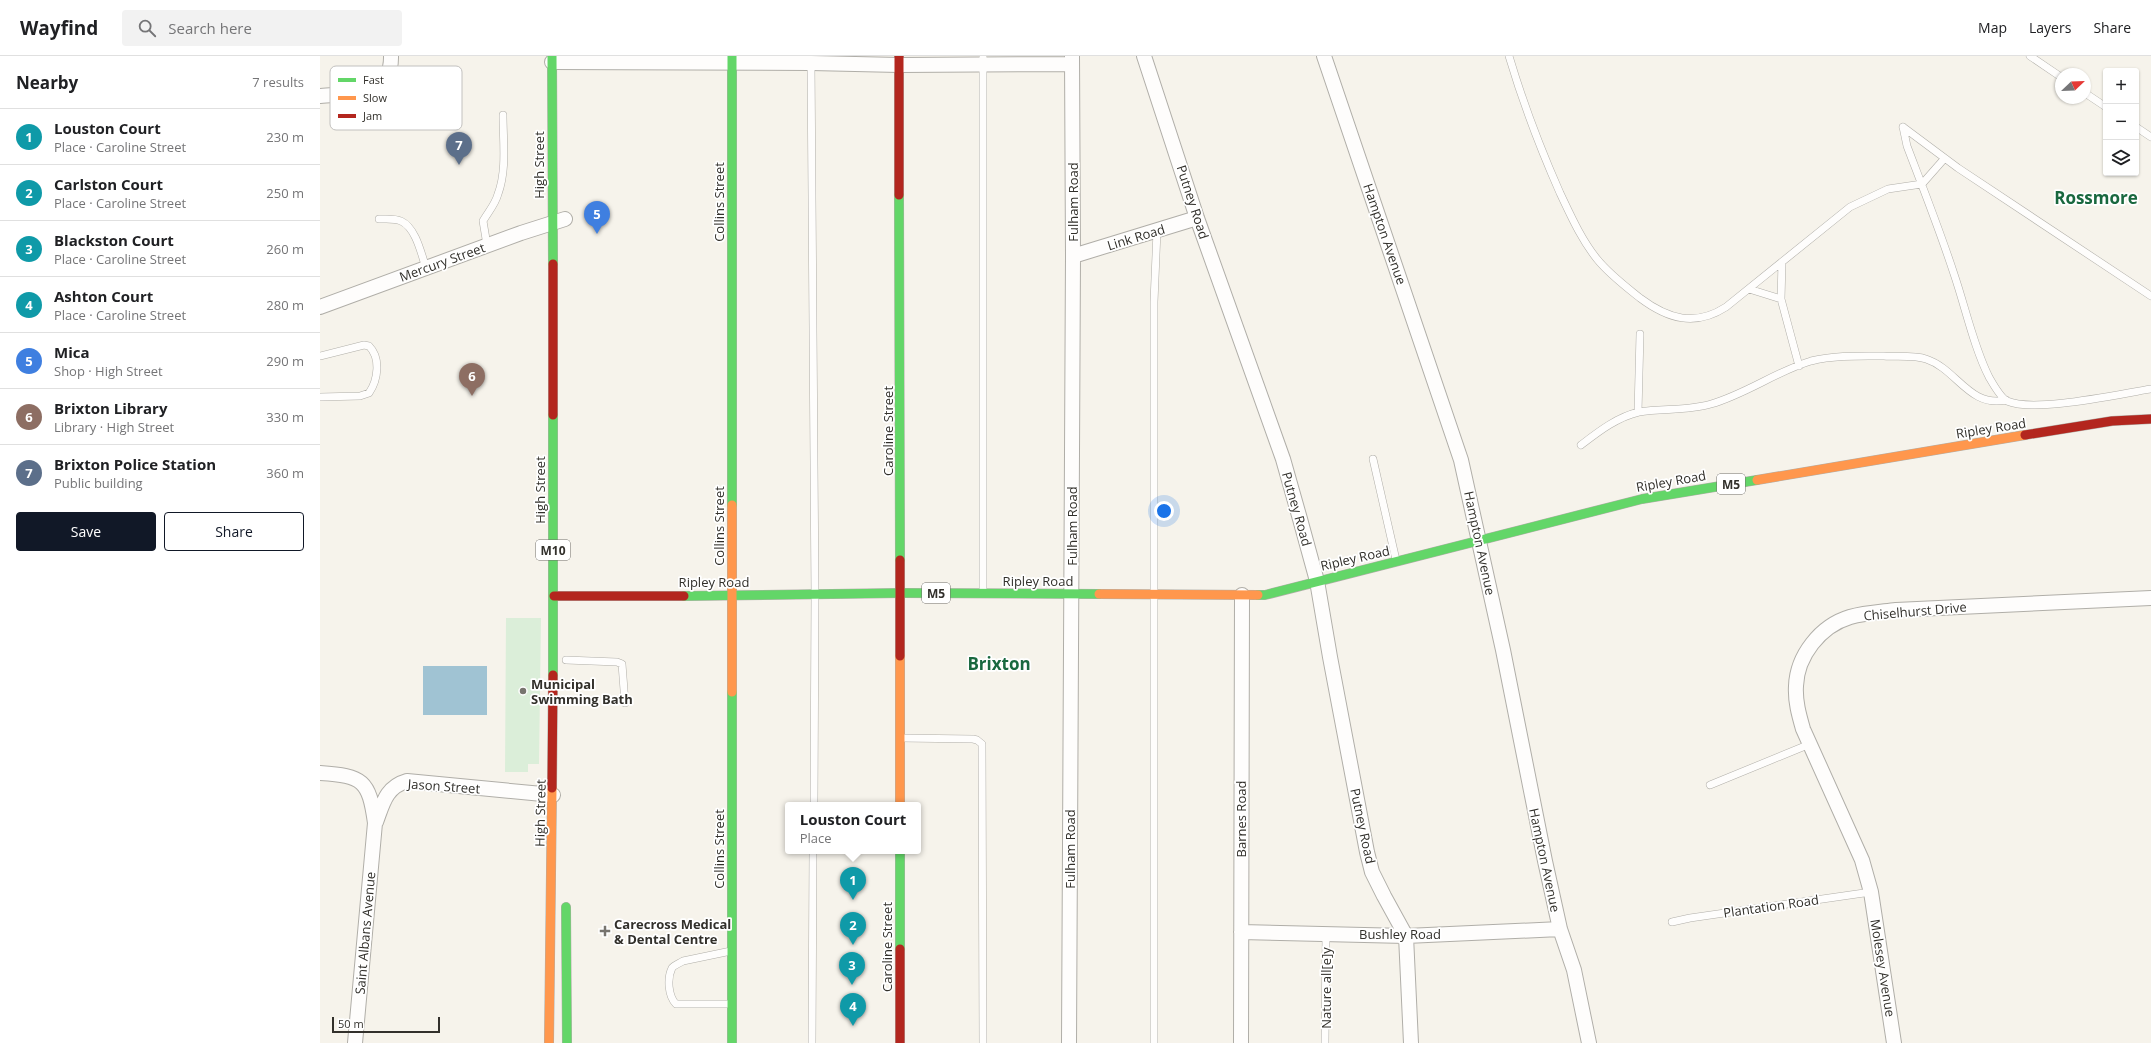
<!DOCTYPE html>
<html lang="en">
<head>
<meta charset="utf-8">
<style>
  :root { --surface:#fff; --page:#f2f2f2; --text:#202124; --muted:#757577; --line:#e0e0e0; --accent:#111827 }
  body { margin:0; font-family:"Open Sans",sans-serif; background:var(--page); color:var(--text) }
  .controls { position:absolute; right:12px; top:12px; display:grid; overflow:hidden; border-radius:4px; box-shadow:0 1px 3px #0004 }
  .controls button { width:36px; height:36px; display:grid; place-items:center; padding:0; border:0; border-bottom:1px solid var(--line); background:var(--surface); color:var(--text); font:20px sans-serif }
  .compass { position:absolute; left:1735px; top:12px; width:36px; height:36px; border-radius:50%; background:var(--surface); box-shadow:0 1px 3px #0004; rotate:67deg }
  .scale { position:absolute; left:12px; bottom:10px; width:108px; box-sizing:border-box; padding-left:4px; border:2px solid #32302b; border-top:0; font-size:11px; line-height:14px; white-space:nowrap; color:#32302b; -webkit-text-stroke:3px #fff; paint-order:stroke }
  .you { position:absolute; left:844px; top:455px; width:14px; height:14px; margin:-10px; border:3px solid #fff; border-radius:50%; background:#1a73e8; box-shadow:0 0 0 6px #1a73e833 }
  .badge { display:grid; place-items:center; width:26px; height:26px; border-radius:50%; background:var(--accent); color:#fff; font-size:13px; font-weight:700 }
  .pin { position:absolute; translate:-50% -33px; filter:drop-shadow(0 1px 2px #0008) }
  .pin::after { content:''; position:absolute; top:21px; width:14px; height:12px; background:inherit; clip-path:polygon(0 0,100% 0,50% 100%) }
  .popup { position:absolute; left:465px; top:746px; width:136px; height:52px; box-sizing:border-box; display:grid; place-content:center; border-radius:4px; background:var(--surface); filter:drop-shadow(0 1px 3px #0005); font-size:13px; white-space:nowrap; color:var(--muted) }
  .popup b { font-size:15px; color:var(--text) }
  .popup::after { content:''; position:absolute; left:50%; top:100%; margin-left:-8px; border:8px solid transparent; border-top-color:var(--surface) }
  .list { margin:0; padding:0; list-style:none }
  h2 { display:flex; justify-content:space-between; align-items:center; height:52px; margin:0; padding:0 16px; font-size:17px }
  h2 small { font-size:13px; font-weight:400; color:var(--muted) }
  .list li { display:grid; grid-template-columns:26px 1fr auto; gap:12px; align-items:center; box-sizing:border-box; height:56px; padding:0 16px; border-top:1px solid var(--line) }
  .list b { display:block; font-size:15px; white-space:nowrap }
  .list p { margin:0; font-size:13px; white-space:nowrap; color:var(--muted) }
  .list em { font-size:13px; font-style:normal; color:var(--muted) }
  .actions { display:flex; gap:8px; padding:12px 16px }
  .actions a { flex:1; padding:9px 0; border:1px solid var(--accent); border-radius:4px; text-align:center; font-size:14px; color:var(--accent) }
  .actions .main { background:var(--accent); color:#fff }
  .icon { flex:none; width:22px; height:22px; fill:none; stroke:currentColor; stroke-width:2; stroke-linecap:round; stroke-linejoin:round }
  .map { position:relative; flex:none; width:1831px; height:987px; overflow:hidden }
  header { display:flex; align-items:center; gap:24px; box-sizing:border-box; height:56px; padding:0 20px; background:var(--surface); border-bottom:1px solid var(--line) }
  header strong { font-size:19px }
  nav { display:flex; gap:22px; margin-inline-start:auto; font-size:14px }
  .search { width:280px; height:36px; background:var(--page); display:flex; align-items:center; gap:10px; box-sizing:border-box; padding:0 14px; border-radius:4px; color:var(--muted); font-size:15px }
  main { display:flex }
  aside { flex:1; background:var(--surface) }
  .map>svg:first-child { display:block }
</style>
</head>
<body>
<header>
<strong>Wayfind</strong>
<div class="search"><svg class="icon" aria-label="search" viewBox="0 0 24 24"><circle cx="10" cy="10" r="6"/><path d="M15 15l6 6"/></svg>Search here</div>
<nav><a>Map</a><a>Layers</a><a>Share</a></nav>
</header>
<main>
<aside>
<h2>Nearby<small>7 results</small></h2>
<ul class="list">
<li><span class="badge" style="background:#0f9aa8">1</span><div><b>Louston Court</b><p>Place · Caroline Street</p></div><em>230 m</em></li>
<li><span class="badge" style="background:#0f9aa8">2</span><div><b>Carlston Court</b><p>Place · Caroline Street</p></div><em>250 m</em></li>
<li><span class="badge" style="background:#0f9aa8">3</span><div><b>Blackston Court</b><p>Place · Caroline Street</p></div><em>260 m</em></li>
<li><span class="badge" style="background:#0f9aa8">4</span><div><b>Ashton Court</b><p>Place · Caroline Street</p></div><em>280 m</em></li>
<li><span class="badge" style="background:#3f7fe0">5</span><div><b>Mica</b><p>Shop · High Street</p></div><em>290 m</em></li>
<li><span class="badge" style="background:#8d6e63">6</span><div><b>Brixton Library</b><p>Library · High Street</p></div><em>330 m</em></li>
<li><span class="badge" style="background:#5c6f8a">7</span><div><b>Brixton Police Station</b><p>Public building</p></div><em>360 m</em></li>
</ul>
<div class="actions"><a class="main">Save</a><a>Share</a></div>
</aside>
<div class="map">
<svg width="1831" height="987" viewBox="0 0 1831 987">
  <rect width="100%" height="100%" fill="#f6f3eb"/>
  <path fill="#dbeed9" d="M186,562H221L219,708H208V716H185Z"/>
  <path fill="#a0c3d3" d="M103,610H167V659H103Z"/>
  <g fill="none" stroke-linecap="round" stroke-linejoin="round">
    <g stroke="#b0aea8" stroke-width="8">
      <path id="lane" d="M1189,0C1203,47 1220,92 1240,137C1251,160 1261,183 1277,203C1289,218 1305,230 1320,242C1348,263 1375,271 1406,251L1530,151L1568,133L1602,128L1624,103
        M1710,0L1741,21
        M491,7L495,539L494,749
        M1765,37L1786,51
        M1583,71L1587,90C1603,132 1620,175 1634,218C1645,250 1654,292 1669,321C1673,328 1680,341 1687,345C1714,357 1799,338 1831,333
        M1583,71L1638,112L1831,240
        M1816,71L1831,81
        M59,163C65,163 75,162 81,165C96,172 101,197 106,212
        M167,189L163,165C168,156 175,149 178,138C187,114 183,85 183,59
        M1429,233L1461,243L1479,310
        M1461,243L1462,206
        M0,300L44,289L49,290C61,302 58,324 49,337L40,340L0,341
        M1318,356L1320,278
        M1261,389C1278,376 1297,361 1319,356C1342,352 1368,355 1391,348C1426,338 1457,315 1491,305C1515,299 1540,300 1564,300C1577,301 1594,299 1606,303C1637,313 1649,352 1686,344
        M1053,403L1076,504
        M663,535V0
        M246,604L297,606L302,608L305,647
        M581,682L653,683L657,684L662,688L663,987
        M1390,729L1490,688
        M1352,866L1370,862L1551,836
        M411,895L363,905C360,907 354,909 352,912C347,922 348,940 356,948H411
        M492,987L493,795
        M834,987V246L837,175
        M1005,987L1006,877"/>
    </g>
    <g stroke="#b0aea8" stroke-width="16">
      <path id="street" d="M824,0L877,162L963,403L980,463L997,525L1010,601L1047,796L1052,816L1064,840L1086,880L1091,987
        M1004,0L1141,404L1183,594L1225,805L1240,873L1254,914L1269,987
        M232,6L491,7L579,9L752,8
        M0,40C31,37 72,42 71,0
        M753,200L877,162
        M0,251L201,177L245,163
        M0,717C43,720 49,724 55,767L35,987
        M56,766C63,747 66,731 87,725L233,739
        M921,876L1086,880L1240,873
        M749,987L753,200L752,0
        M921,987L922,539
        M1574,987L1551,836L1542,804L1483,673C1479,659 1475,645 1476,630C1477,600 1500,570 1530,561C1544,557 1560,556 1576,554L1831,542"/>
    </g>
    <g stroke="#b0aea8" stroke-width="10">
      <path id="fast" d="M232,0L233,208
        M412,0V449
        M579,139L580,504
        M938,539H945L1322,443L1437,424
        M364,540L581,537L779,538
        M233,619V359
        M412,636V987
        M580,795V893
        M246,851L247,987"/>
    </g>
    <g stroke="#b0aea8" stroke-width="10">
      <path id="slow" d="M1437,424L1705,379
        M412,449V636
        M779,538L938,539
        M580,600V749
        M229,987L232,732"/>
    </g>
    <g stroke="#b0aea8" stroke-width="10">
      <path id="jam" d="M579,0V139
        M233,208V359
        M1705,379L1792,365L1831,363
        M580,504V600
        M234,540H364
        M232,732L233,619
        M580,893V987"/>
    </g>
    <use href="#lane" stroke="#fefdfc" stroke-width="7"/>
    <use href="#street" stroke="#fefdfc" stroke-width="14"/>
    <use href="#fast" stroke="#63d668" stroke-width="9"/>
    <use href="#slow" stroke="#ff974d" stroke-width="9"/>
    <use href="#jam" stroke="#b3261e" stroke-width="9"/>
  </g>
  <g fill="#77746e" stroke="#fff" stroke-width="1.5">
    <circle cx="203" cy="635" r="4"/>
    <path d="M283 869h4v4h4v4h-4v4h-4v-4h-4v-4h4z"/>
  </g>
  <g text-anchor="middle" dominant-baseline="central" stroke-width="3.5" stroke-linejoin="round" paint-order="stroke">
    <g fill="#fff" stroke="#706e6b" stroke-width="1">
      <rect x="1397" y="418" width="28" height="20" rx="3"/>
      <rect x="216" y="484" width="34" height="20" rx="3"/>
      <rect x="602" y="527" width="28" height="20" rx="3"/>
    </g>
    <g font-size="12" font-weight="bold" fill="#32302b">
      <text x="1411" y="428">M5</text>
      <text x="233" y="494">M10</text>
      <text x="616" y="537">M5</text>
    </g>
    <g font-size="13" fill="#32302b" stroke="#fff">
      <text transform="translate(219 109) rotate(-90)">High Street</text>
      <text transform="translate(399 146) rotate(-90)">Collins Street</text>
      <text transform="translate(753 146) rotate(-90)">Fulham Road</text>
      <text transform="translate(873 146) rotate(72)">Putney Road</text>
      <text transform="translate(1065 178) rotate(71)">Hampton Avenue</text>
      <text transform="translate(816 181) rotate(-17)">Link Road</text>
      <text transform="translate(122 206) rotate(-20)">Mercury Street</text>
      <text transform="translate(1671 372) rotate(-9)">Ripley Road</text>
      <text transform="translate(568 375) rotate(-90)">Caroline Street</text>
      <text transform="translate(1351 425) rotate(-10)">Ripley Road</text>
      <text transform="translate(220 434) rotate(-90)">High Street</text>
      <text transform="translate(977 453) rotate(74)">Putney Road</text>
      <text transform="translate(399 470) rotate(-90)">Collins Street</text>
      <text transform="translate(752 470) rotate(-90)">Fulham Road</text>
      <text transform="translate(1160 487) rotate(78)">Hampton Avenue</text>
      <text transform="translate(1035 502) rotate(-13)">Ripley Road</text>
      <text x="718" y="525">Ripley Road</text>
      <text x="394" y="526">Ripley Road</text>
      <text transform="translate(1595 555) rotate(-5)">Chiselhurst Drive</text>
      <text transform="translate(124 730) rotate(4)">Jason Street</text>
      <text transform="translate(220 757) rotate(-89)">High Street</text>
      <text transform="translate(921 763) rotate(-90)">Barnes Road</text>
      <text transform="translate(1043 770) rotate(78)">Putney Road</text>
      <text transform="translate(399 793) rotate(-90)">Collins Street</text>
      <text transform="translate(750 793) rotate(-90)">Fulham Road</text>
      <text transform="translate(1225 804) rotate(78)">Hampton Avenue</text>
      <text transform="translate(1451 850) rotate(-8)">Plantation Road</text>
      <text transform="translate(45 877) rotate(-85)">Saint Albans Avenue</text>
      <text x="1080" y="878">Bushley Road</text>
      <text transform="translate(567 891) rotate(-90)">Caroline Street</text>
      <text transform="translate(1563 912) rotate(81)">Molesey Avenue</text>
      <text transform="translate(1006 932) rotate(-90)">Nature all[e]y</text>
    </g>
    <g font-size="13" font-weight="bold" fill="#32302b" stroke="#fff" text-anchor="start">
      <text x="211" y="628">Municipal<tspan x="211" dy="15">Swimming Bath</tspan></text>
      <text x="294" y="868">Carecross Medical<tspan x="294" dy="15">&amp; Dental Centre</tspan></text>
    </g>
    <g font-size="17" font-weight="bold" fill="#19683f" stroke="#fff">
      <text x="1776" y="141">Rossmore</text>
      <text x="679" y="607">Brixton</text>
    </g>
  </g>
  <rect x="10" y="10" width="132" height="64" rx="6" fill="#fff" stroke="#c2c1bf" stroke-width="1"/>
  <rect x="18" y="22" width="18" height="4" fill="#63d668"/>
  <rect x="18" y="40" width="18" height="4" fill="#ff974d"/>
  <rect x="18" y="58" width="18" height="4" fill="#b3261e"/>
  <g font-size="11" fill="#32302b">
    <text x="43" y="28">Fast</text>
    <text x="43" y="46">Slow</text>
    <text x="43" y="64">Jam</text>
  </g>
</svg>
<div class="controls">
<button>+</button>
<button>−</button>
<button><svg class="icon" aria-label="layers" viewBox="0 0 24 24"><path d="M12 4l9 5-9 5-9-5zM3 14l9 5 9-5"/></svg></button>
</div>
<svg class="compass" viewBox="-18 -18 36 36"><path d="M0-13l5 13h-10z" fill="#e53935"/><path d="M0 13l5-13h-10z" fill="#757577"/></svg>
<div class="scale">50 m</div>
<div class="you"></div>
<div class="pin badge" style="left:533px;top:844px;background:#0f9aa8">1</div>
<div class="popup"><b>Louston Court</b>Place</div>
<div class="pin badge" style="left:533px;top:889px;background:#0f9aa8">2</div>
<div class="pin badge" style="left:532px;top:929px;background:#0f9aa8">3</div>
<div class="pin badge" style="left:533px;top:970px;background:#0f9aa8">4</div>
<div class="pin badge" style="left:277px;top:178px;background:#3f7fe0">5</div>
<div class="pin badge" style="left:152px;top:340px;background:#8d6e63">6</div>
<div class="pin badge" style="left:139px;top:109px;background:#5c6f8a">7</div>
</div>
</main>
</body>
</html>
